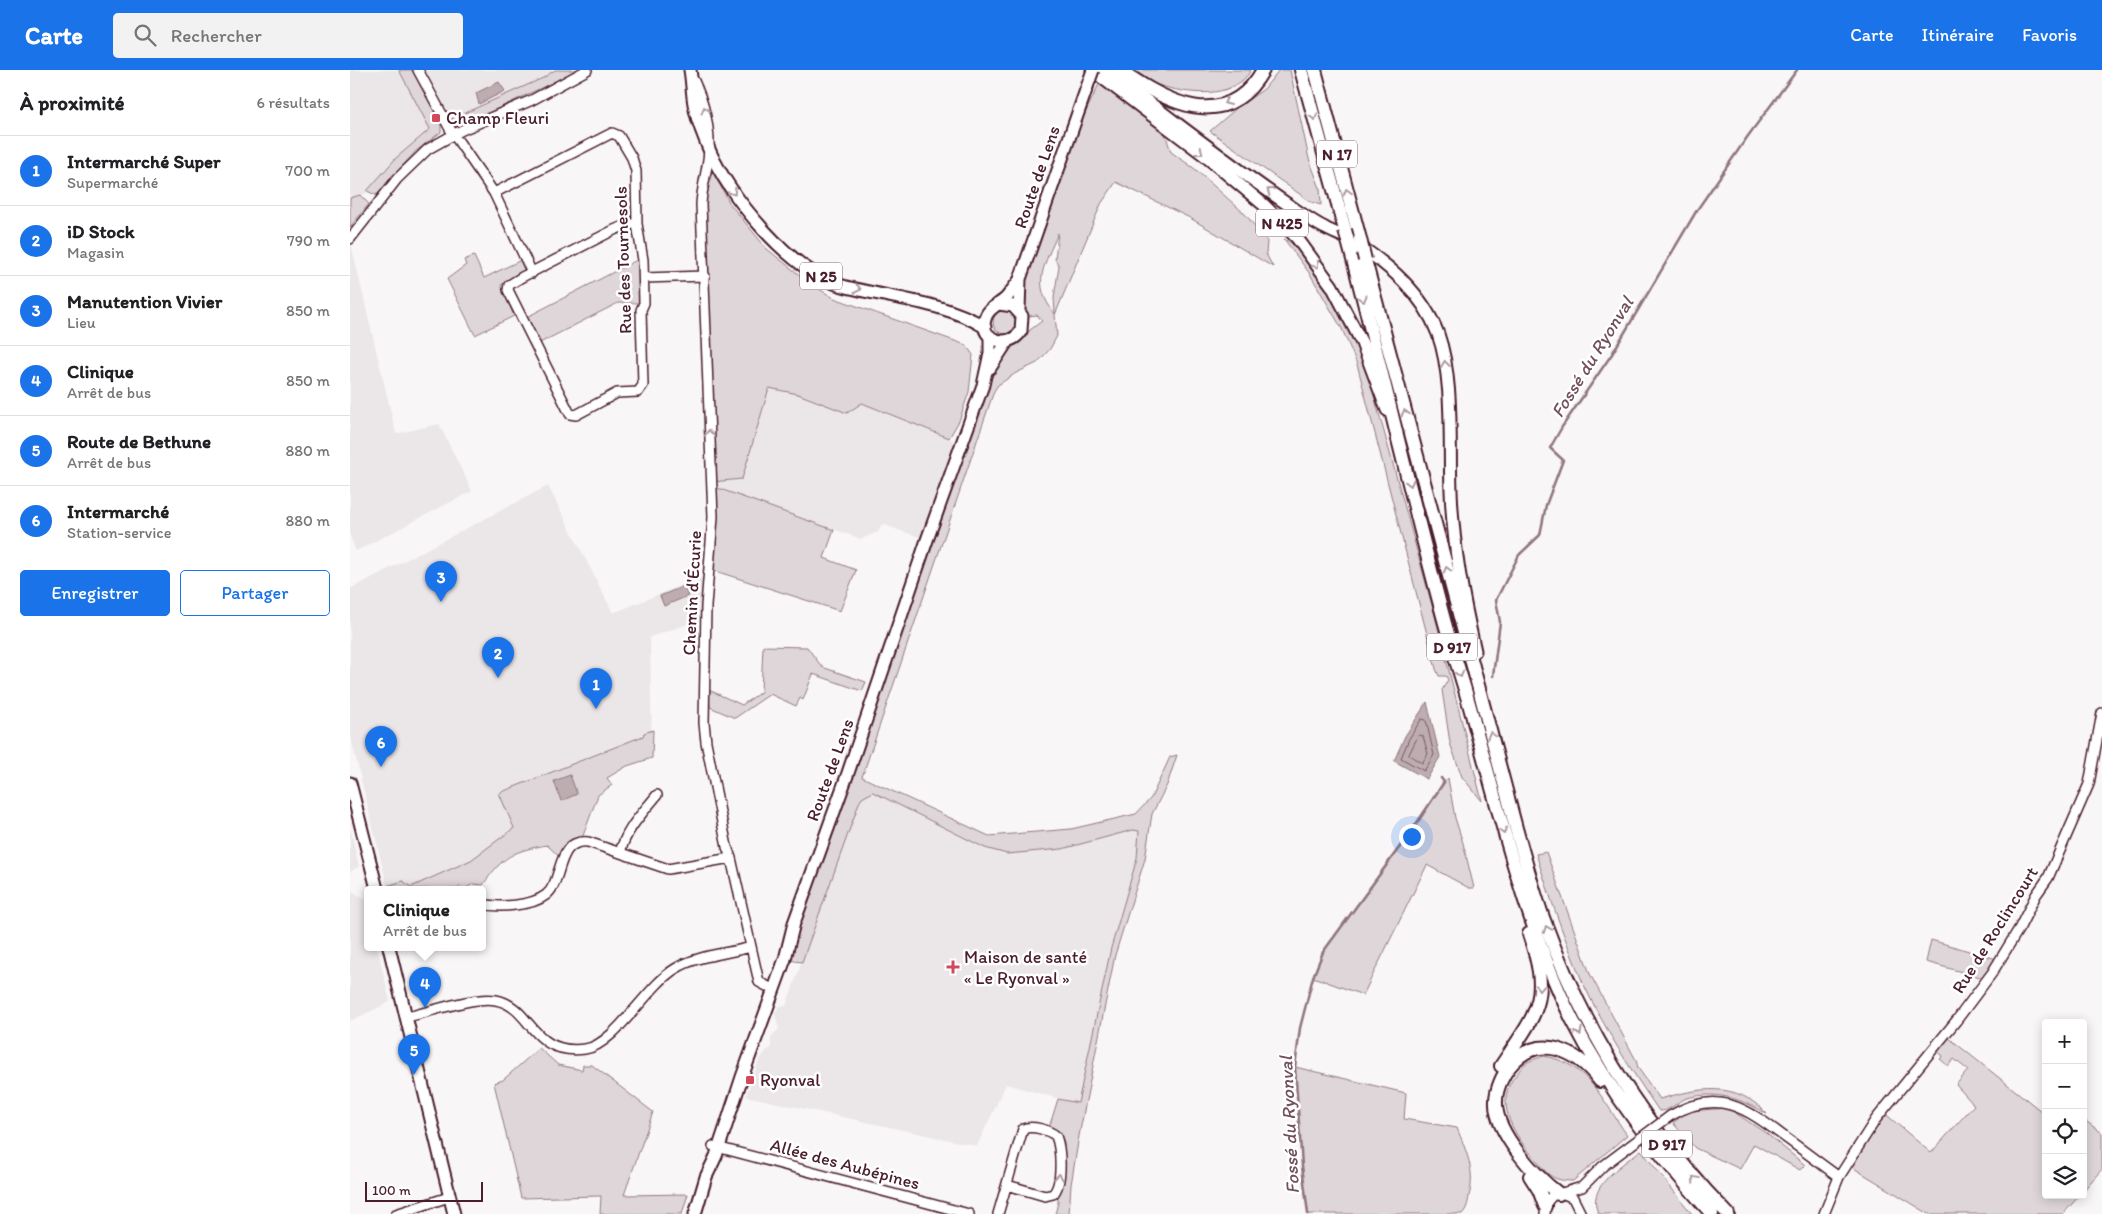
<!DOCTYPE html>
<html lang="fr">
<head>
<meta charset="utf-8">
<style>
  :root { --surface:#fff; --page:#f2f2f2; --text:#202124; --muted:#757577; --line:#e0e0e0; --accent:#1a73e8 }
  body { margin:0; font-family:Itim,sans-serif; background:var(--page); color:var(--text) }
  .controls { position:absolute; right:15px; bottom:15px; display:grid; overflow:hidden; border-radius:5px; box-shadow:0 2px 12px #0003 }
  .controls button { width:45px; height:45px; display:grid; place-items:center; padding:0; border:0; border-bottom:1px solid var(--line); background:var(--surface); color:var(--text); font:25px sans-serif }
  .scale { position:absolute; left:15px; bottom:12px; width:118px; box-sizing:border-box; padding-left:5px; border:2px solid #4a1f2b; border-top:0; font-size:14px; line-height:18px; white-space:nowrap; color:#4a1f2b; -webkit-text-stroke:4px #fff; paint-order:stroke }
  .you { position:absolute; left:1061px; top:766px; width:18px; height:18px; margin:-12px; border:4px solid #fff; border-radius:50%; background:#1a73e8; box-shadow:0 0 0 8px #1a73e833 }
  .badge { display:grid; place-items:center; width:32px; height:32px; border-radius:50%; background:var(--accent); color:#fff; font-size:16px; font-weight:700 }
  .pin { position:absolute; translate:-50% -41px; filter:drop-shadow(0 1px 2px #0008) }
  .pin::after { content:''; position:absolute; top:26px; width:18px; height:15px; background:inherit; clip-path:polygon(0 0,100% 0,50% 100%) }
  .popup { position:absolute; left:14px; top:816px; width:122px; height:65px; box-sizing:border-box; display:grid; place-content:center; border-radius:5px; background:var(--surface); filter:drop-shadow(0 1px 4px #0005); font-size:16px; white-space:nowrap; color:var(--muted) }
  .popup b { font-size:19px; color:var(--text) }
  .popup::after { content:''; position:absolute; left:50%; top:100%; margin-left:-10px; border:10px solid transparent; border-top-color:var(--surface) }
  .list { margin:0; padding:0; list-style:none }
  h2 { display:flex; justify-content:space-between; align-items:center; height:65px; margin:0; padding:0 20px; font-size:21px }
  h2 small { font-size:16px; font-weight:400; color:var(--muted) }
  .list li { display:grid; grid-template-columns:32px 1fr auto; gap:15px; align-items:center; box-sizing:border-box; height:70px; padding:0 20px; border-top:1px solid var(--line) }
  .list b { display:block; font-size:19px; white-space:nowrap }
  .list p { margin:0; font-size:16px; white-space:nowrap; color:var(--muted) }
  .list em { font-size:16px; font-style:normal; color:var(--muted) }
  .actions { display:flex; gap:10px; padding:15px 20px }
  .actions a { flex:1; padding:11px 0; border:1px solid var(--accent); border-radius:5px; text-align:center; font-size:18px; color:var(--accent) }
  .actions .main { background:var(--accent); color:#fff }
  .icon { flex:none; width:28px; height:28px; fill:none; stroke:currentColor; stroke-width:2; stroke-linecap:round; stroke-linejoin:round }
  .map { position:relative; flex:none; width:1752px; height:1144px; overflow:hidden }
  header { display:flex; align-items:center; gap:30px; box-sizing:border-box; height:70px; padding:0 25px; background:var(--accent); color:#fff }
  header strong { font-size:24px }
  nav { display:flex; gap:28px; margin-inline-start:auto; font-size:18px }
  .search { width:350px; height:45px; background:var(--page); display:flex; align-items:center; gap:12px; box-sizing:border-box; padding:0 18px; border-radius:5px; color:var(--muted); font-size:19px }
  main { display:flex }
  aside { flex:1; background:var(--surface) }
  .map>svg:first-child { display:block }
</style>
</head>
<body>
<header>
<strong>Carte</strong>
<div class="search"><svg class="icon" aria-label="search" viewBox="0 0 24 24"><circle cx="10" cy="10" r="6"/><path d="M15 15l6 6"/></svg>Rechercher</div>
<nav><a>Carte</a><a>Itinéraire</a><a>Favoris</a></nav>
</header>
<main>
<aside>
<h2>À proximité<small>6 résultats</small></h2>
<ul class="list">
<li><span class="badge">1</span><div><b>Intermarché Super</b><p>Supermarché</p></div><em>700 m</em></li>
<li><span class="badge">2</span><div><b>iD Stock</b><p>Magasin</p></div><em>790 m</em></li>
<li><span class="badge">3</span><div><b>Manutention Vivier</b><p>Lieu</p></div><em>850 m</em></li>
<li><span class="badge">4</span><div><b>Clinique</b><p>Arrêt de bus</p></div><em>850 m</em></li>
<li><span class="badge">5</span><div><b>Route de Bethune</b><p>Arrêt de bus</p></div><em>880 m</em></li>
<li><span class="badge">6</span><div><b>Intermarché</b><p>Station-service</p></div><em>880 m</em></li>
</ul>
<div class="actions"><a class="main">Enregistrer</a><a>Partager</a></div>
</aside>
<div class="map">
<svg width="1752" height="1144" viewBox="0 0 1752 1144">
  <rect width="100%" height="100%" fill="#f8f6f7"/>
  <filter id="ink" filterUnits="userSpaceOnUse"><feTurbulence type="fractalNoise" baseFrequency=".02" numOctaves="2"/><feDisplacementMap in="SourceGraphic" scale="10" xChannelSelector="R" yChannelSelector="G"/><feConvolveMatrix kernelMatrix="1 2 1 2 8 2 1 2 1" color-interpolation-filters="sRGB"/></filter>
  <g filter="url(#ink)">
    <path fill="#ebe6e8" d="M0,0H49L80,59L46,88L15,124L0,128Z
      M62,0H205L193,8L91,54Z
      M0,170L46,364L89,354L122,421L6,481L0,466Z
      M419,318L448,324L497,343L512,333L605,371L595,422L577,470L532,454L528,462L511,469L362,416V412L392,409Z
      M198,416L263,543L359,504L355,548L300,567L302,688L277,696L257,708L90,819H38L0,664V519Z
      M523,722L635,778L657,784L712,779L783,760L789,761L787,788L761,878L728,1034L656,1014L627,1076L396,1026L409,991L416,981L421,978V967L429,959L425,944L429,936H436L509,733L512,728Z
      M0,758L9,796L0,802Z
      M0,820L16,830L18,877H27L40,932L0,951Z"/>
    <path fill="#ded6d9" stroke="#947a82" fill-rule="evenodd" d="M49,0H62L91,54V62L66,81L26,125L17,121L46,88L80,59Z
      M205,0H229L111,56L104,55L99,50L193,8Z
      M785,0H901C883,31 836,24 808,15C800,12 792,5 785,0Z
      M929,0H940L959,89L970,118L971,135L961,132L860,61L888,37L914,19Z
      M749,14L815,63L821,82L845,99L895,144L917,171L916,184L923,197L840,148L766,112L751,134L705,245L707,266L700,279L687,293L666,303L648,315L644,321L512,707L639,766L721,759L786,744L801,728L820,687L827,685L817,715L802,744L795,789L765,885L729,1066L721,1115L719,1144H705L708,1133L707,1070L698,1061L708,1029L728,1033L761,878L787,788L789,761L783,760L712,779L657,784L635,778L523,722L512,728L509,733L452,892L444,891L440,888L442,875C507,689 573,504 637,318L654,281L670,273L680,260L692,251L687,245L679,246L672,230L680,196L732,50ZM708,163L705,189L709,196L704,227L705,244C680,213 695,195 708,163Z
      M362,100L380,134L417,179L462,215L484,228L616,275L623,285L619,322L609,351L599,368L512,333L497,343L448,324L419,318L392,409L362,412L351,134L356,104Z
      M10,125L19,134L0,157V128Z
      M934,169C962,179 1003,264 1015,293L1085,546L1132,731L1112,707L1100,673L1092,620L1098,610L1096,606H1089L1086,599L1007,294L992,259L960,204Z
      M124,186L134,208L171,190L175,198L172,203L151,215L164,246L125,265L97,209L116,195L114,190Z
      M293,190L294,233H268L184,276L171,250L285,191Z
      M643 252a12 12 0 1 1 24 0a12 12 0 1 1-24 0Z
      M362,416L484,460L474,488L506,500L490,541L359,499Z
      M413,576L457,577L472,597L516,612L512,621L463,604L453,630L450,628L446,636L420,624L385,648L360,637L359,620L392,635L411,622Z
      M303,660L302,688L277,696L257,708L262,715L248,725L231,771L212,789L197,775C163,781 153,786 133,815L123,814L115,819L110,816L108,819H38L37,816L53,811L61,817L121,790L164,758L149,723L293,666L294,663Z
      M1098,708L1105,748L1113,773L1124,818H1119L1077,795L1013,925L963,907L973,882Z
      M1196,782L1240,904L1286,990L1288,998L1310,1029C1349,1018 1386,1010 1417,1044C1391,1029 1368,1020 1337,1028C1328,1031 1319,1042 1309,1041C1281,1000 1254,958 1233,913C1215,871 1200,827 1186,784Z
      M1581,870L1650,890L1637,909L1576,892Z
      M1594,964L1696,1045V1125H1730L1713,1144H1579L1497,1094L1532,1041L1581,1083L1624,1035L1606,1015L1618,1000L1604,989L1598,996L1590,989L1593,986L1584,978Z
      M189,978L208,995L232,1000L233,995H242L303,1042L274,1125L338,1124L332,1144H250L251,1126L171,1128L144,1013L153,1010Z
      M1194,986C1238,993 1253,1031 1277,1065L1223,1111C1198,1111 1196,1101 1181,1084C1162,1062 1144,1030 1166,1005C1169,1001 1172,996 1176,993C1181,990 1188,988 1194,986Z
      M945,997L1056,1023L1054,1049L1107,1058C1116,1081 1126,1101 1119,1126C1118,1133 1117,1139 1112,1144H958L952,1095Z
      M1378,1038L1417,1064L1455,1095L1450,1100L1404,1074L1390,1099L1345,1078L1323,1053L1338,1041Z
      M1733,1049L1752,1063V1099L1733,1121Z
      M1291,1080L1342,1144H1249C1233,1118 1275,1093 1291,1080Z"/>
    <path fill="#bdadb0" stroke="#8f747b" d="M149,12L155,21L129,34L126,23Z
      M334,516L338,526L314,536L310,526Z
      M1077,632L1090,687L1077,709L1044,691L1055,666Z
      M220,705L227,724L211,731L204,711Z"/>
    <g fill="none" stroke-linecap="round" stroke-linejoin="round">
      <path stroke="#785860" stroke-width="1" d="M1072,649L1076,650L1084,685L1074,701L1051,688L1059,669Z
        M1069,665L1073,666L1078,684L1072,693L1059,685Z"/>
      <path stroke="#8f747b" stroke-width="2.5" d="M1143,606L1150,552L1146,530L1169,485L1190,465L1196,435L1213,390L1200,378L1212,357L1262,284L1347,140L1398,66L1447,0
        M958,1144L952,1096L945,997L950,958L963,907L973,882L1063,759L1094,712L1091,708"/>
      <g stroke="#4a1f2b" stroke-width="12">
        <path id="minor" d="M68,0L100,59L144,123L182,203
          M344,11C354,33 360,55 359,80C358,98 352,116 351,134L363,447L356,536L354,653L356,672L377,777L381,788L409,912L424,920
          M144,123L262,63L269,66L282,88L286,101L287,154L293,190L294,233L291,240L293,315L288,322L267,323L226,345L220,344L158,220L159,215L172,207L264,160L279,154H287
          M0,169L47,109L78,79L112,60L182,30L237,0
          M294,208L355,206
          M270,783C276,759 292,744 307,725
          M132,834C149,838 182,836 196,825C214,811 205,769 238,772L318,799L381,788
          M57,947C80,942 123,926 146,930C183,937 180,986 235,979C264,976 297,916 325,899C347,885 376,884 401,877
          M1320,1046C1369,1017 1397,1039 1436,1068C1454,1081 1471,1094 1489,1107
          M363,1076L619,1144
          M1214,1124L1223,1128L1231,1144
          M46,1144L99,1127
          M648,1144L673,1059C682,1055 699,1060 706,1066C711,1079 713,1114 703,1124L695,1126L657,1115
          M1195,1144L1196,1133L1202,1126L1232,1117L1253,1096L1281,1075
          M1474,1144L1489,1107L1526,1049L1606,951L1642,903L1670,857L1686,825L1698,808L1739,714L1752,643"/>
      </g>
      <g stroke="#4a1f2b" stroke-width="15">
        <path id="major" d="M340,0C342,11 342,23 344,34C346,49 353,64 358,77C378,126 441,202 493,216C538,228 595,232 635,257
          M742,0L853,84L914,135L947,168L982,216L1012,273L1037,340
          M755,0C817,45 877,93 940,136C952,144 963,152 975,158C984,163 994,166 1002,171C1038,194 1073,223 1088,264C1104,309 1099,373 1101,421C1103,476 1113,528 1125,581
          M649,234L663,236L672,246L671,261C660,279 629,271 635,249C638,237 650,235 657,227C661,222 665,216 669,211
          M669,240L670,209L737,17
          M640,298L657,272
          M0,713L27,819
          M39,877L104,1144
          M345,1144L356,1107L366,1086L392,1007L435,889L444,853L498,703L577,470L633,315L640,283V266"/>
      </g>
      <g stroke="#4a1f2b" stroke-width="16">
        <path id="highway" d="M770,0C815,32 876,65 913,0
          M951,0L995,160
          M965,0L1010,169
          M1001,182C1034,307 1062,433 1096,557C1105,589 1116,620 1124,652C1152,752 1176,856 1222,949C1259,1022 1308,1084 1362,1144
          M1015,190L1167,762C1176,793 1184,824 1195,853C1235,963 1297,1061 1378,1144
          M1151,996C1187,942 1202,930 1179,864
          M1180,1106L1189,1120L1195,1136
          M1209,1124C1186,1107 1144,1062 1146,1031C1146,1019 1153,1004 1160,996C1188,961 1228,981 1250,1011"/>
      </g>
      <use href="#minor" stroke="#fff" stroke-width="9"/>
      <use href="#major" stroke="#fff" stroke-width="11"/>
      <use href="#highway" stroke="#fff" stroke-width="12"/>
      <g stroke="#4a1f2b" stroke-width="12" stroke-linecap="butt">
        <path id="minor-bridge" d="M1281,1075L1320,1046"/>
      </g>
      <g stroke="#4a1f2b" stroke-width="15" stroke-linecap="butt">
        <path id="major-bridge" d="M737,17L743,0"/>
      </g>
      <g stroke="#4a1f2b" stroke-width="16" stroke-linecap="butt">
        <path id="highway-bridge" d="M995,160L1001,182
          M1010,169L1015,190"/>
      </g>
      <use href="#minor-bridge" stroke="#fff" stroke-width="9"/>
      <use href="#major-bridge" stroke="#fff" stroke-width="11"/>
      <use href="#highway-bridge" stroke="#fff" stroke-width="12"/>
    </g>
    <defs><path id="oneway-chevron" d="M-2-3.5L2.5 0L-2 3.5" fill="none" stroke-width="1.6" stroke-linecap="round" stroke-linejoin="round" transform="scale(1.25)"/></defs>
    <g stroke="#ae9aa0">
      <use href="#oneway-chevron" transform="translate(877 32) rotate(155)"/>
      <use href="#oneway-chevron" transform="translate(355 40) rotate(-106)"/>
      <use href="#oneway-chevron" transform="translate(964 47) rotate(74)"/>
      <use href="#oneway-chevron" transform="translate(850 82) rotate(38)"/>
      <use href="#oneway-chevron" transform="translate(920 121) rotate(-144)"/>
      <use href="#oneway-chevron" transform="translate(383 122) rotate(58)"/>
      <use href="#oneway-chevron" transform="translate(997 122) rotate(-105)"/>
      <use href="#oneway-chevron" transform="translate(966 195) rotate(54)"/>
      <use href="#oneway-chevron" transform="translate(508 219) rotate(13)"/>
      <use href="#oneway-chevron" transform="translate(1013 229) rotate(75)"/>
      <use href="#oneway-chevron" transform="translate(1095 294) rotate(-97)"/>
      <use href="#oneway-chevron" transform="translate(1055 343) rotate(-105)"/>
      <use href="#oneway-chevron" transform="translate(359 363) rotate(-93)"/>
      <use href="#oneway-chevron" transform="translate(1060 413) rotate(76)"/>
      <use href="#oneway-chevron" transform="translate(1097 500) rotate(-105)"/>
      <use href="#oneway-chevron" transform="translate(1110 604) rotate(73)"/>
      <use href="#oneway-chevron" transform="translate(1141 665) rotate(-105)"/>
      <use href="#oneway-chevron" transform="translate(1153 761) rotate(75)"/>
      <use href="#oneway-chevron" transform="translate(1197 859) rotate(-111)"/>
      <use href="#oneway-chevron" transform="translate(1190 918) rotate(94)"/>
      <use href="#oneway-chevron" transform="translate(1229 962) rotate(61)"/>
      <use href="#oneway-chevron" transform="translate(709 1107) rotate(-83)"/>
      <use href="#oneway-chevron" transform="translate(1345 1109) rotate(-130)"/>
    </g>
  </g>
  <g fill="#d1495b" stroke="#fff" stroke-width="2">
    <rect x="81" y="43" width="10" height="10" rx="2.5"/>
    <path d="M600.5 889.5h5v5h5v5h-5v5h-5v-5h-5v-5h5z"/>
    <rect x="395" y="1005" width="10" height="10" rx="2.5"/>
  </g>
  <g text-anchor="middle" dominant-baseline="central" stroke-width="5" stroke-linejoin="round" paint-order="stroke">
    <g fill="#fff" stroke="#80626b" stroke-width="1">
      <rect x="967" y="70.5" width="40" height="27" rx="4"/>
      <rect x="906" y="139.5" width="52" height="27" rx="4"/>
      <rect x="450" y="192.5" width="42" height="27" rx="4"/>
      <rect x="1077" y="563.5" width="50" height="27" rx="4"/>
      <rect x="1292" y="1060.5" width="50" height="27" rx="4"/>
    </g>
    <g font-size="16" font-weight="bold" fill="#4a1f2b">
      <text x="987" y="84">N 17</text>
      <text x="932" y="153">N 425</text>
      <text x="471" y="206">N 25</text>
      <text x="1102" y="577">D 917</text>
      <text x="1317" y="1074">D 917</text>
    </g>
    <g font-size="18" fill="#4a1f2b" stroke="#fff" text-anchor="start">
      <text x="96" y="48">Champ Fleuri</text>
      <text x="614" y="887">Maison de santé<tspan x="614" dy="21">« Le Ryonval »</tspan></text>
      <text x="410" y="1010">Ryonval</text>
    </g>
    <g font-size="18" fill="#4a1f2b" stroke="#fff">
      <text transform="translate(687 107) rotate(-71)">Route de Lens</text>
      <text transform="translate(273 190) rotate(-92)">Rue des Tournesols</text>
      <text transform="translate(342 523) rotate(-87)">Chemin d'Écurie</text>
      <text transform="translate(480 700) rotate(-70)">Route de Lens</text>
      <text transform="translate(1645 860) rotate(-58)">Rue de Roclincourt</text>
      <text transform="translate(495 1094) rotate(15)">Allée des Aubépines</text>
    </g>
    <g font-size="19" font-style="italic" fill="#72515a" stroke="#fff">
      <text transform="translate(1242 287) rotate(-58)">Fossé du Ryonval</text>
      <text transform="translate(939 1055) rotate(-93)">Fossé du Ryonval</text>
    </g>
  </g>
</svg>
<div class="controls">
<button>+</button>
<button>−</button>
<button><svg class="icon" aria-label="locate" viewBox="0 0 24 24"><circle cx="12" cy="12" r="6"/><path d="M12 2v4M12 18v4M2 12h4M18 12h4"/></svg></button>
<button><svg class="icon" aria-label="layers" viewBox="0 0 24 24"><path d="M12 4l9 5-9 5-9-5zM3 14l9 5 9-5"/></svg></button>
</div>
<div class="scale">100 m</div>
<div class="you"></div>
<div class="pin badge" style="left:246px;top:639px">1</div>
<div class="pin badge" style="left:148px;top:608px">2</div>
<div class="pin badge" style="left:91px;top:532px">3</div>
<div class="pin badge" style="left:75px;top:938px">4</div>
<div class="popup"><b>Clinique</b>Arrêt de bus</div>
<div class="pin badge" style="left:64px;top:1005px">5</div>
<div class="pin badge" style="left:31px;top:697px">6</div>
</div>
</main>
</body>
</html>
